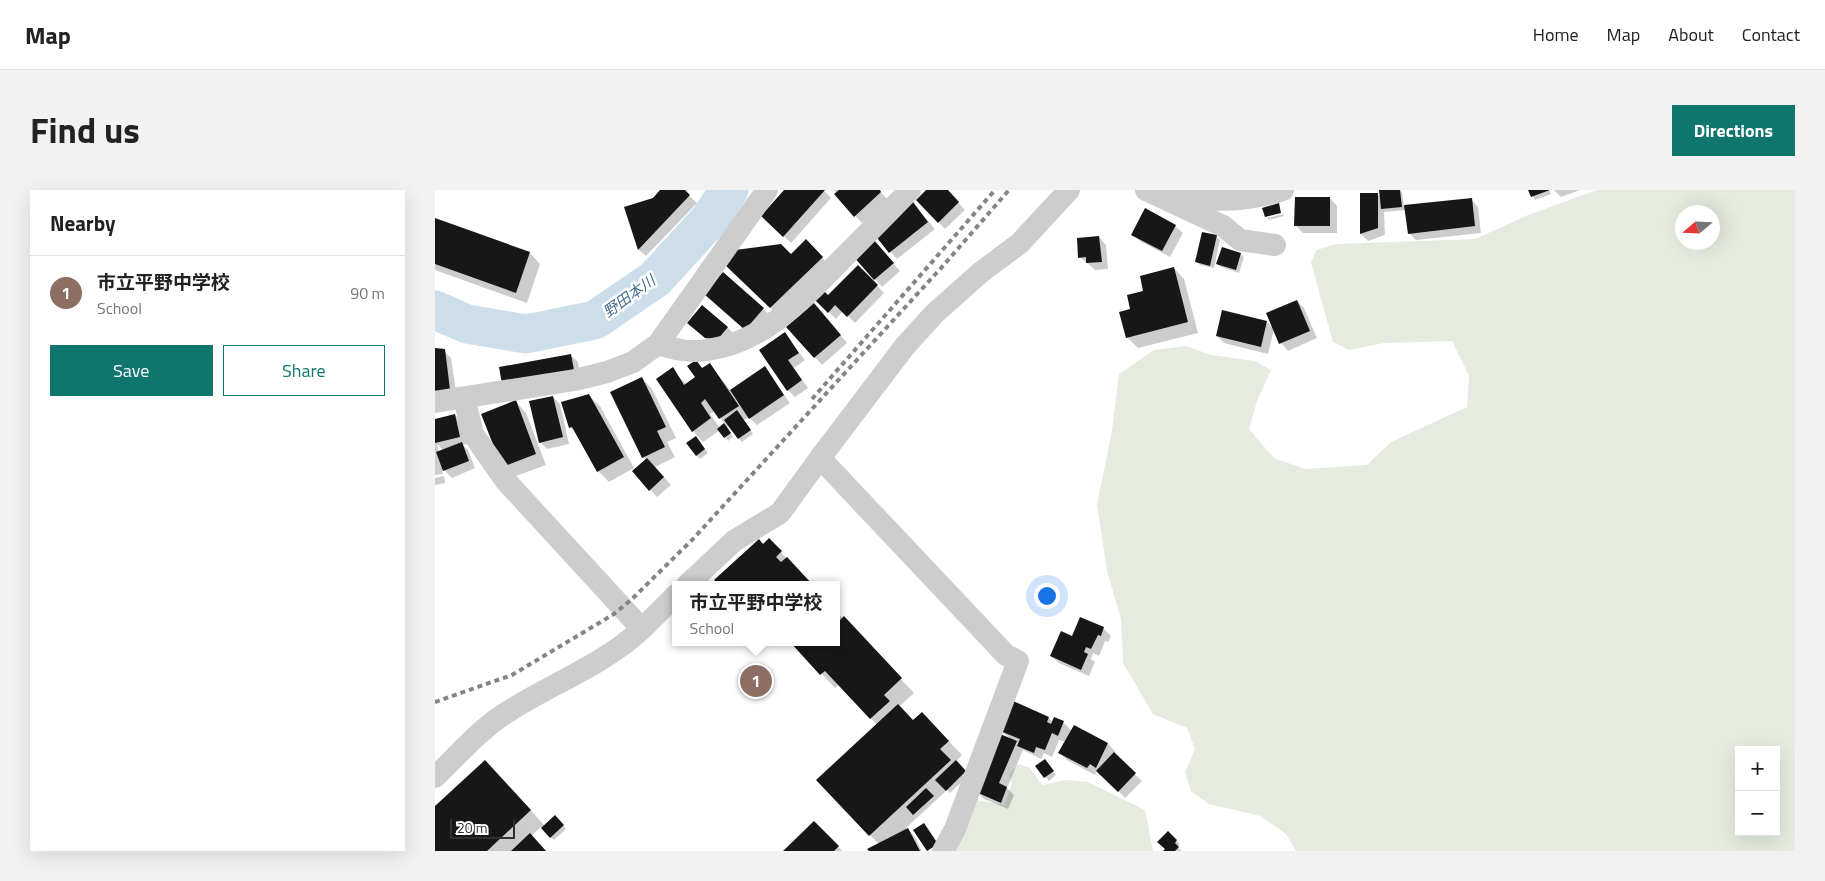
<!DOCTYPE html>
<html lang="en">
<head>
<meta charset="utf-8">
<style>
  :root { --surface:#fff; --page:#f2f2f2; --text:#222; --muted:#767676; --line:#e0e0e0; --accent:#0f766e }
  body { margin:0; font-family:"Titillium Web","Noto Sans JP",sans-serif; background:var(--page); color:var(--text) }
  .controls { position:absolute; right:15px; bottom:15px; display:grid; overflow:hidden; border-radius:0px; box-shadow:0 5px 20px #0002 }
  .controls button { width:45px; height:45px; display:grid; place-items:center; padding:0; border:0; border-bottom:1px solid var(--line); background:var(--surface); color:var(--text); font:25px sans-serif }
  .compass { position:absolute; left:1240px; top:15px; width:45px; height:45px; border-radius:50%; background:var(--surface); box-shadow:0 5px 20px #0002; rotate:251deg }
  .scale { position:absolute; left:15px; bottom:12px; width:65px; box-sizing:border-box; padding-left:5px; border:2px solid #303030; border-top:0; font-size:14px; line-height:18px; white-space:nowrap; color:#303030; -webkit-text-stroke:4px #fff; paint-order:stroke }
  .you { position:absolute; left:611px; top:405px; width:18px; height:18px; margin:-12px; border:4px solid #fff; border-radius:50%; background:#1a73e8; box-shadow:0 0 0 8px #1a73e833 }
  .badge { display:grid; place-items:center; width:32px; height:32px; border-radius:50%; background:var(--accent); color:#fff; font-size:16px; font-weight:700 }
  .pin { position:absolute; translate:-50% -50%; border:2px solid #fff; box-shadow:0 1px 5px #0006 }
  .popup { position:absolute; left:237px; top:391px; width:168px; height:65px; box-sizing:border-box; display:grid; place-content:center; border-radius:0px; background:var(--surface); filter:drop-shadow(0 1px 4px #0005); font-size:16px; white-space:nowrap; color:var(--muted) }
  .popup b { font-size:19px; color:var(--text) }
  .popup::after { content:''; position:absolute; left:50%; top:100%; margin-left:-10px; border:10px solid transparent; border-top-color:var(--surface) }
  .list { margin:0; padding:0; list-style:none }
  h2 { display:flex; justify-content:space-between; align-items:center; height:65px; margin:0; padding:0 20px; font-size:21px }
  h2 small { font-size:16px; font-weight:400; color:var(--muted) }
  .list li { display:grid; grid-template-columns:32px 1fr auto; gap:15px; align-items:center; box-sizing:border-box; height:75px; padding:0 20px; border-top:1px solid var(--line) }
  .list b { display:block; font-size:19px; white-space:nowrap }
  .list p { margin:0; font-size:16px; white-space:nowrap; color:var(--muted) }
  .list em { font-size:16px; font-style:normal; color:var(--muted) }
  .actions { display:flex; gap:10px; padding:15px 20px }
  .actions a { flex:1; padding:11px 0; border:1px solid var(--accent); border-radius:0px; text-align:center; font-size:18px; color:var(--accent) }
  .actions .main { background:var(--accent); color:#fff }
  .map { position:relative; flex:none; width:1360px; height:661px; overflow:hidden; border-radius:0px }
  header { display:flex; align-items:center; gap:30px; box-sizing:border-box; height:70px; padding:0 25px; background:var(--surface); border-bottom:1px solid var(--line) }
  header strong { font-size:24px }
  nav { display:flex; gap:28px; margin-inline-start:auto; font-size:18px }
  .intro { display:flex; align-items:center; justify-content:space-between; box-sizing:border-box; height:120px; padding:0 30px }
  h1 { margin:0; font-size:35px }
  .button { padding:12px 22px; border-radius:0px; background:var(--accent); color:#fff; font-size:18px; font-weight:700 }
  main { display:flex; gap:30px; padding:0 30px }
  aside { flex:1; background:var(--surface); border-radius:0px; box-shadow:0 5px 20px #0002 }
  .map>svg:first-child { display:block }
</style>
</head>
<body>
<header>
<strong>Map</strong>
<nav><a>Home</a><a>Map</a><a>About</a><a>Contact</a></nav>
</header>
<div class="intro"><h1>Find us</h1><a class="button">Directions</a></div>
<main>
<aside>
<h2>Nearby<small></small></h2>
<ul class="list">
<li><span class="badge" style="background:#8d6e63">1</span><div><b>市立平野中学校</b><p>School</p></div><em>90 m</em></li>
</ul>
<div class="actions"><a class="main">Save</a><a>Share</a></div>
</aside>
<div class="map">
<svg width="1360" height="661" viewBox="0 0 1360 661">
  <rect width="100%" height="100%" fill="#fff"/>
  <path fill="#e5ecdf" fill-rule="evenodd" d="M1162,0H1360V661H861L851,644L825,626L774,614L756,601L750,582L760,559L752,538L718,524L688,473L686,429L672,381L662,314L677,241L684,184L719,160L751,156L776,165L820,171L836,180L822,211L814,239L839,268L870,279L932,275L956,252L1032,217L1034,186L1017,151L949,153L914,160L898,152L876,73L881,60L902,54L1040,49L1093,25ZM1248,22H1278V52H1248ZM1304,560H1341V642H1304Z
    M583,574L595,578L607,595L632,590L653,592L710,620L718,661H520L541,610L569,615L577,594L574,585Z"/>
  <path fill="#0003" fill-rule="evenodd" d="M227,0H248L262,13L211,66L204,60L190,18L219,9Z
    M351,0H388L396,8L356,53L335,33Z
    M399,0H444L453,10L427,33L401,5L402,3Z
    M493,0H512L530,20L510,39L483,10Z
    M956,0H965L967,3L969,17L1036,9L1043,17L1046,43L981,50L974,43L971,20L949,22L950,45L933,51L926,44V4H942L946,8Z
    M1095,0H1114L1116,4L1100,10Z
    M1119,0H1145L1126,7Z
    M895,8L902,16V43H868L861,36Z
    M478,14L500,39L462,69L441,44Z
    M848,24L849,26L834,30L832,28Z
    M0,29L95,63L105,74L92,113L0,80Z
    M740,36L748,43L735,67L705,51L698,44Z
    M781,46L785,50L779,78L765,75L762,72Z
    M664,47L671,55L673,79L660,80L645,67Z
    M371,51L398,79L346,128L290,73L356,66Z
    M445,58L465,81L447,97L420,66Z
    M805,64L809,67L804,83L786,77L782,74Z
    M423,76L449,103L420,133L408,121L401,129L380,108L393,107Z
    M739,78L749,89L763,143L703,158L692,147L697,120L710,102Z
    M288,83L336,126L318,146Z
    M862,111L869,118L882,148L853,161L846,153L833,124Z
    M267,117L293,138L300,145L279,155L261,140Z
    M386,122L412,153L387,175L353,137Z
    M832,132L839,139L833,164L789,153L782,146Z
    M350,144L370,170L359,178L373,198L360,207L353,200Z
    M0,159L9,161L16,168L23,215L0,217Z
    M135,165L143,172L145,187L66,178Z
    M261,172L268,179L275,175L296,201L329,178L355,213L322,235L314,227L309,230L318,244L307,252L291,235L298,247L293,251L285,240L268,252L258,241L237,179L251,194L262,188ZM280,221L290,234L285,238L275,224Z
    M207,188L217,199L241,248L232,252L240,267L220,277L236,295L222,307L198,281L211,270L208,267Z
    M154,206L165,216L199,278L174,292L163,281L144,247L135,237Z
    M118,207L125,214L134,254L112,259L105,252Z
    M81,212L91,223L111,275L78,287L68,277Z
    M20,225L27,233L32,254L28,255L33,260L40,278L17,288L7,278L8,284L0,285V230ZM2,254L8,260L4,262Z
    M264,251L273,263L265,269L262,266Z
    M9,286L10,293L0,295V288Z
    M334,350L377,395H285L328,355Z
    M401,421L479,503L464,517L478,531L500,537L527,565L521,571L527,583L534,585L515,603L512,600L471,638L479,646L487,661H435L444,654L435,645L442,535L404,494L400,498L357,452H401Z
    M668,438L676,446L673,452L670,451L664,466L658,463L656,469L660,472L654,486L624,473L616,466L638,448Z
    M578,513L614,528L618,533L628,532L637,541L639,536L673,554L680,561L679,564L707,591L690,608L664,581L662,580L660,585L632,570L625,563L631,552L624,550L617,567L609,563L606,569L588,560L572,598L579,605L573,619L549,609L542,602L576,550L567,541Z
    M613,574L621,585L614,591L602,576Z
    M64,586L110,636L120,626L131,639L119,650L106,637L96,646L111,661H0V618Z
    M379,632L407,661H350Z
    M733,643L745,654L742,657L747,661H730Z"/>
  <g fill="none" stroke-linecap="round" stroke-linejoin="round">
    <path stroke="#ccdeea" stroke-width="39" d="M0,120L32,134L91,144L160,130L220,89L275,29L294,0"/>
  </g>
  <path fill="#171717" d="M225,0H250L255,5L203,60L189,17L218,8Z
    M349,0H390L348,47L326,26Z
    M404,0H445L446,2L419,27L399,4Z
    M491,0H513L524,12L503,33L481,10Z
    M944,0H965L967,17L946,19Z
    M1093,0H1115L1096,7Z
    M925,3H943V38L925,44Z
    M860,7H895V36H859Z
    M1037,8L1040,36L973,44L969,15Z
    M478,12L493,32L454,63L439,44Z
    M844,13L846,23L830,27L827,18Z
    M710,18L741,35L727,61L696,45Z
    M0,28L95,62L81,103L0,74Z
    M767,42L782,45L775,76L760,72Z
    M664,46L667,72L651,73V67L643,68L642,48Z
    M371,49L388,67L335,118L288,73L300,60L346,54L356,64Z
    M438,49L459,73L439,90L418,66Z
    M787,57L806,63L801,80L781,74Z
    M423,75L443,95L412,127L400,115L393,123L378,108L387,99L393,105Z
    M739,77L753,132L691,148L684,122L695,119L692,105L708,101L705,86Z
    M288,82L329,118L310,140L269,104Z
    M862,110L875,141L844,154L831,123Z
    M379,113L406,145L379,168L351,137Z
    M267,115L293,137L283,149L270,148L252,133Z
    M787,120L832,131L826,157L781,146Z
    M350,142L364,163L353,170L367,190L352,201L324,160Z
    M0,158L10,159L16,208L0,210Z
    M136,164L139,180L67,194L64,177Z
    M261,170L267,178L275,173L304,216L284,229L270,209L266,213L276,228L257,242L221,189L238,177L249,195L260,187L252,176Z
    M330,176L349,205L314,229L295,200Z
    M207,187L231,237L222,241L230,257L207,268L175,202Z
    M154,204L189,267L162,282L137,237L134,238L126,212Z
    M118,206L128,247L104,253L94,211Z
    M81,210L101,264L67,277L46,224Z
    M302,220L316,240L303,249L289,230Z
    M20,224L25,247L0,253V229Z
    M289,233L296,243L289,248L282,239Z
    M261,246L270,259L261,266L251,253Z
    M27,252L34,271L8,281L1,262Z
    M212,268L229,287L214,301L197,281Z
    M334,348L347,361L341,367L346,372L352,367L378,395H284L279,390L324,349L328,354Z
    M409,426L467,488L449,505L455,511L435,529L390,481L385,485L355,452H401V431L403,432Z
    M645,427L669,437L666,446L663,445L656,459L651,457L649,462L653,464L646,480L615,466L626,441L637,446Z
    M578,511L614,527L612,532L616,534L619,527L629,531L623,546L617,543L610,560L601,557L599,563L582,556L585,549L565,541Z
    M463,514L478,530L487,522L514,551L505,559L516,570L434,646L381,590Z
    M639,535L673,553L661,578L655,574L652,578L623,563Z
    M565,544L582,551L564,593L572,597L566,613L541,602Z
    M679,562L701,583L683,602L661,581Z
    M610,569L619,581L609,588L600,576Z
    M50,570L96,620L52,661H0V616Z
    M521,570L531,581L511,601L500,590Z
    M491,598L499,606L478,625L471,617Z
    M120,625L129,635L115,648L106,638Z
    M379,631L404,656L399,661H348Z
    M489,633L503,654L492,661L478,640Z
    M473,638L485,661H434L432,659Z
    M733,641L742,650L740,653L744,657L740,661H728L730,659L722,652Z
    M95,643L111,661H76Z"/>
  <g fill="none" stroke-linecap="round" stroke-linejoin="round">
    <path stroke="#cdcdcd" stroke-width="22" d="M711,0L788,36L805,50L840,55
      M731,0C776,12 804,14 848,0
      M223,154C239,159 254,163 272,160C329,153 370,107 408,68C431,45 453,23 475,0
      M0,212L140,190L172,182L198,172L223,154L332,0
      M385,268L470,156L499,124L545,83L585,53L634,0
      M252,395L299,351L345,323L385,268L571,465L583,471L520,639L508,661
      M207,439L241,405
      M0,587C24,564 46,538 74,521C118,493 168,475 207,439L70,290L38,244L29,208"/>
    <path stroke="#858585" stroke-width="4" stroke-dasharray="5 4" stroke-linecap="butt" d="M377,209L560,0
      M0,512L77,485L179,424L197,409L257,350L507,77L574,0"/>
  </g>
  <g text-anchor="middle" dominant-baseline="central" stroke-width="5" stroke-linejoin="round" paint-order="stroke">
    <g font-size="15" font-style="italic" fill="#436e8d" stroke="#fff">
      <text transform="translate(194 106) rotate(-36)">野田本川</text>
    </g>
  </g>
</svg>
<div class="controls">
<button>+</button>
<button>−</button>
</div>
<svg class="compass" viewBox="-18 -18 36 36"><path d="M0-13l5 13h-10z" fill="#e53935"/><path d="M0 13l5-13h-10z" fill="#767676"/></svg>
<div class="scale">20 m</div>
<div class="you"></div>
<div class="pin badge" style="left:321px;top:491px;background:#8d6e63">1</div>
<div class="popup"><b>市立平野中学校</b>School</div>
</div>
</main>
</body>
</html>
